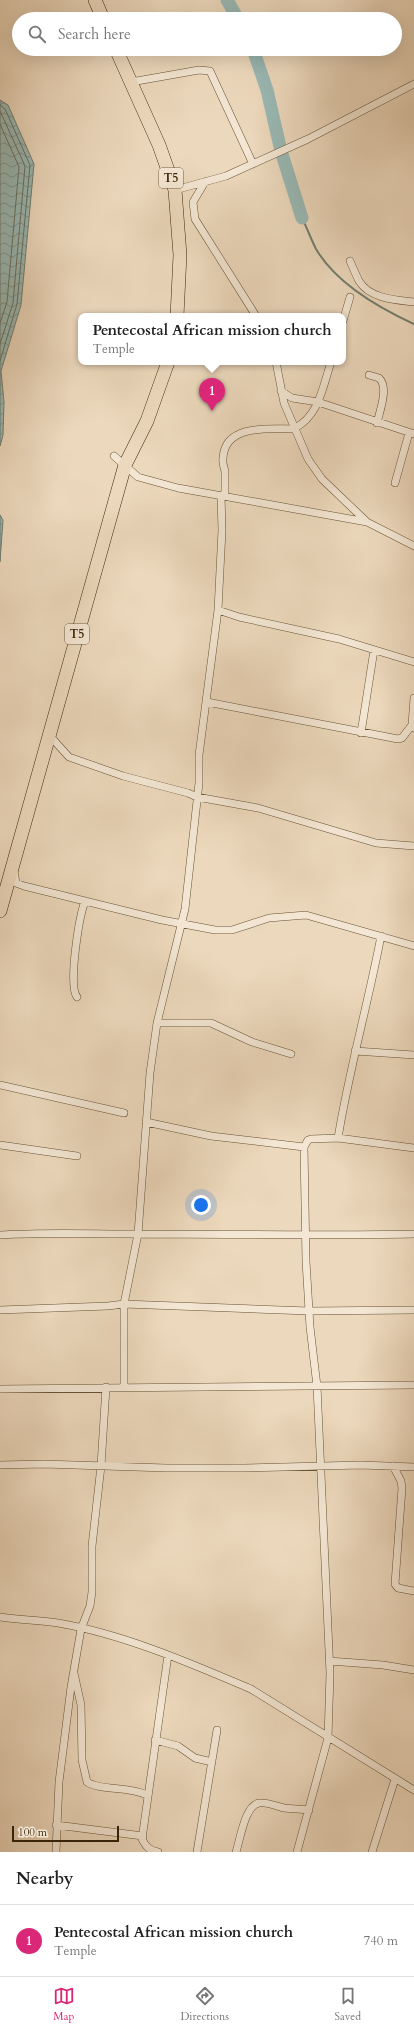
<!DOCTYPE html>
<html lang="en">
<head>
<meta charset="utf-8">
<style>
  :root { --surface:#fff; --page:#f2f2f2; --text:#222; --muted:#767676; --line:#e0e0e0; --accent:#db2777 }
  body { margin:0; font-family:Cardo,serif; background:var(--page); color:var(--text) }
  .scale { position:absolute; left:12px; bottom:10px; width:107px; box-sizing:border-box; padding-left:4px; border:2px solid #3a2508; border-top:0; font-size:11px; line-height:14px; white-space:nowrap; color:#3a2508; -webkit-text-stroke:3px #f3e6d3; paint-order:stroke }
  .you { position:absolute; left:201px; top:1205px; width:14px; height:14px; margin:-10px; border:3px solid #fff; border-radius:50%; background:#1a73e8; box-shadow:0 0 0 6px #1a73e833 }
  .badge { display:grid; place-items:center; width:26px; height:26px; border-radius:50%; background:var(--accent); color:#fff; font-size:13px; font-weight:700 }
  .pin { position:absolute; translate:-50% -33px; filter:drop-shadow(0 1px 2px #0008) }
  .pin::after { content:''; position:absolute; top:21px; width:14px; height:12px; background:inherit; clip-path:polygon(0 0,100% 0,50% 100%) }
  .popup { position:absolute; left:78px; top:313px; width:268px; height:52px; box-sizing:border-box; display:grid; place-content:center; border-radius:8px; background:var(--surface); filter:drop-shadow(0 1px 3px #0005); font-size:13px; white-space:nowrap; color:var(--muted) }
  .popup b { font-size:15px; color:var(--text) }
  .popup::after { content:''; position:absolute; left:50%; top:100%; margin-left:-8px; border:8px solid transparent; border-top-color:var(--surface) }
  .list { margin:0; padding:0; list-style:none }
  h2 { display:flex; justify-content:space-between; align-items:center; height:52px; margin:0; padding:0 16px; font-size:17px }
  h2 small { font-size:13px; font-weight:400; color:var(--muted) }
  .list li { display:grid; grid-template-columns:26px 1fr auto; gap:12px; align-items:center; box-sizing:border-box; height:72px; padding:0 16px; border-top:1px solid var(--line) }
  .list b { display:block; font-size:15px; white-space:nowrap }
  .list p { margin:0; font-size:13px; white-space:nowrap; color:var(--muted) }
  .list em { font-size:13px; font-style:normal; color:var(--muted) }
  .icon { flex:none; width:22px; height:22px; fill:none; stroke:currentColor; stroke-width:2; stroke-linecap:round; stroke-linejoin:round }
  .map { position:relative; flex:none; width:414px; height:1852px; overflow:hidden }
  .search { position:absolute; background:var(--surface); box-shadow:0 4px 16px #0002; left:12px; right:12px; top:12px; height:44px; display:flex; align-items:center; gap:10px; box-sizing:border-box; padding:0 14px; border-radius:22px; color:var(--muted); font-size:15px }
  .sheet { height:124px; background:var(--surface) }
  nav { display:flex; justify-content:space-around; align-items:center; box-sizing:border-box; height:56px; border-top:1px solid var(--line); background:var(--surface); font-size:11px; color:var(--muted) }
  nav a { display:grid; justify-items:center; gap:2px }
  nav .on { color:var(--accent) }
  .map>svg:first-child { display:block }
</style>
</head>
<body>
<div class="map">
<svg width="414" height="1852" viewBox="0 0 414 1852">
  <defs>
    <pattern id="water-waves" width="16" height="10" patternUnits="userSpaceOnUse"><rect width="16" height="10" fill="#99b9b5"/><path d="M0 5q4-4 8 0t8 0" fill="none" stroke="#7e9691"/></pattern>
  </defs>
  <rect width="100%" height="100%" fill="#ecd8bc"/>
  <filter id="stains"><feTurbulence type="fractalNoise" baseFrequency=".005" numOctaves="4"/><feColorMatrix values="0 0 0 0 .2 0 0 0 0 .09 0 0 0 0 .02 0 0 0 .5 -.17"/></filter>
  <radialGradient id="worn" r=".72"><stop offset=".6" stop-color="#630" stop-opacity="0"/><stop offset="1" stop-color="#630" stop-opacity=".3"/></radialGradient>
  <path fill="url(#water-waves)" stroke="#737e70" d="M0,100L8,105L34,164L21,305L1,371L4,402L3,435L0,446Z
    M0,515L3,520L0,562Z"/>
  <g fill="none" stroke-linecap="round" stroke-linejoin="round">
    <path stroke="#6a6f5e" stroke-width="1" d="M0,105L5,109L30,165L17,304L0,361
      M0,111L25,166L13,303L0,344
      M0,124L19,167L7,302L0,323"/>
    <path stroke="#737e70" stroke-width="2" d="M302,218C307,228 311,239 316,249C336,283 379,308 414,324"/>
    <path stroke="#99b9b5" stroke-width="13" d="M227,0L238,19
      M253,49L267,90L281,151L302,218"/>
    <g stroke="#665235" stroke-width="8">
      <path id="street" d="M131,82L199,70L210,71L253,164
        M205,182L193,202L195,219L256,316
        M175,190L226,176L308,139L414,84
        M350,261C353,268 356,275 359,281C370,299 396,300 414,302
        M343,321L350,297
        M276,362L284,403L308,459L322,479L367,522
        M369,375L379,378C389,387 380,410 377,423
        M281,391L292,398L318,402L414,434
        M295,428C319,416 323,386 331,362
        M114,456L138,477L178,488L367,522L414,546
        M395,483L409,433
        M225,496C225,487 225,479 225,471C224,467 222,463 223,458C225,423 271,429 295,429
        M218,610L239,617L339,639L414,662
        M414,698L412,725L414,728
        M207,702L398,739L402,738L412,725
        M361,733L374,650
        M49,735L69,757L123,776L188,793L197,797L258,808L376,843L414,846
        M14,871L16,883L24,886L162,920L215,930H232L269,918L306,915L414,946
        M77,997C68,985 79,917 85,901
        M157,1023H211L252,1042L291,1054
        M355,1051L414,1055
        M0,1085L124,1113
        M146,1122L211,1136L304,1147
        M338,1138C349,1070 368,1004 381,936
        M0,1145L77,1156
        M0,1235C45,1232 91,1234 136,1234C229,1234 321,1236 414,1234
        M0,1310L108,1306L124,1304L309,1311L414,1310
        M124,1388V1304L138,1234L150,1073L157,1023L185,909L199,783V755L218,610L222,530L221,495
        M0,1389L414,1385
        M0,1465L44,1464L166,1468H244L361,1465L414,1467
        M393,1466L401,1481L402,1488L395,1584L398,1588L414,1591
        M0,1617C19,1620 39,1620 58,1623C123,1634 190,1663 251,1689L414,1790
        M329,1661L383,1665L414,1670
        M74,1673L81,1705L82,1760L87,1782C100,1791 129,1786 147,1795
        M155,1740L178,1746L195,1758L212,1762
        M56,1825L143,1836
        M56,1852L59,1782L71,1687L81,1629L90,1606L92,1592V1546L101,1466L106,1387
        M158,1852C149,1850 146,1847 142,1839L168,1655
        M197,1852L217,1730
        M236,1852C240,1840 245,1805 259,1803C267,1802 276,1806 284,1808C292,1809 300,1809 309,1810
        M297,1852L328,1738L330,1673L317,1386L310,1327L306,1261L304,1147L308,1140L311,1139L338,1138L414,1148
        M372,1852L395,1779"/>
    </g>
    <g stroke="#3a2508" stroke-width="14">
      <path id="highway" d="M95,0L103,19
        M116,49L159,145L175,190L180,255L177,316
        M0,911L125,465L147,421L168,362"/>
    </g>
    <use href="#street" stroke="#f3e6d3" stroke-width="7"/>
    <use href="#highway" stroke="#ecd8bc" stroke-width="13"/>
  </g>
  <g text-anchor="middle" dominant-baseline="central" stroke-width="3" stroke-linejoin="round" paint-order="stroke">
    <g fill="#f3e6d3" stroke="#725f45" stroke-width="1">
      <rect x="159" y="168" width="24" height="20" rx="3"/>
      <rect x="65" y="624" width="24" height="20" rx="3"/>
    </g>
    <g font-size="12" font-weight="bold" fill="#3a2508">
      <text x="171" y="178">T5</text>
      <text x="77" y="634">T5</text>
    </g>
  </g>
  <rect width="100%" height="100%" filter="url(#stains)"/>
  <rect width="100%" height="100%" fill="url(#worn)"/>
</svg>
<div class="scale">100 m</div>
<div class="you"></div>
<div class="pin badge" style="left:212px;top:411px">1</div>
<div class="popup"><b>Pentecostal African mission church</b>Temple</div>
<div class="search"><svg class="icon" aria-label="search" viewBox="0 0 24 24"><circle cx="10" cy="10" r="6"/><path d="M15 15l6 6"/></svg>Search here</div>
</div>
<section class="sheet">
<h2>Nearby<small></small></h2>
<ul class="list">
<li><span class="badge">1</span><div><b>Pentecostal African mission church</b><p>Temple</p></div><em>740 m</em></li>
</ul>
</section>
<nav>
<a class="on"><svg class="icon" aria-label="map" viewBox="0 0 24 24"><path d="M3 6l6-2 6 2 6-2v14l-6 2-6-2-6 2zM9 4v14M15 6v14"/></svg>Map</a>
<a><svg class="icon" aria-label="directions" viewBox="0 0 24 24"><path d="M12 3l9 9-9 9-9-9zM9 14v-3h6M13 9l2 2-2 2"/></svg>Directions</a>
<a><svg class="icon" aria-label="saved" viewBox="0 0 24 24"><path d="M7 4h10v16l-5-4-5 4z"/></svg>Saved</a>
</nav>
</body>
</html>
